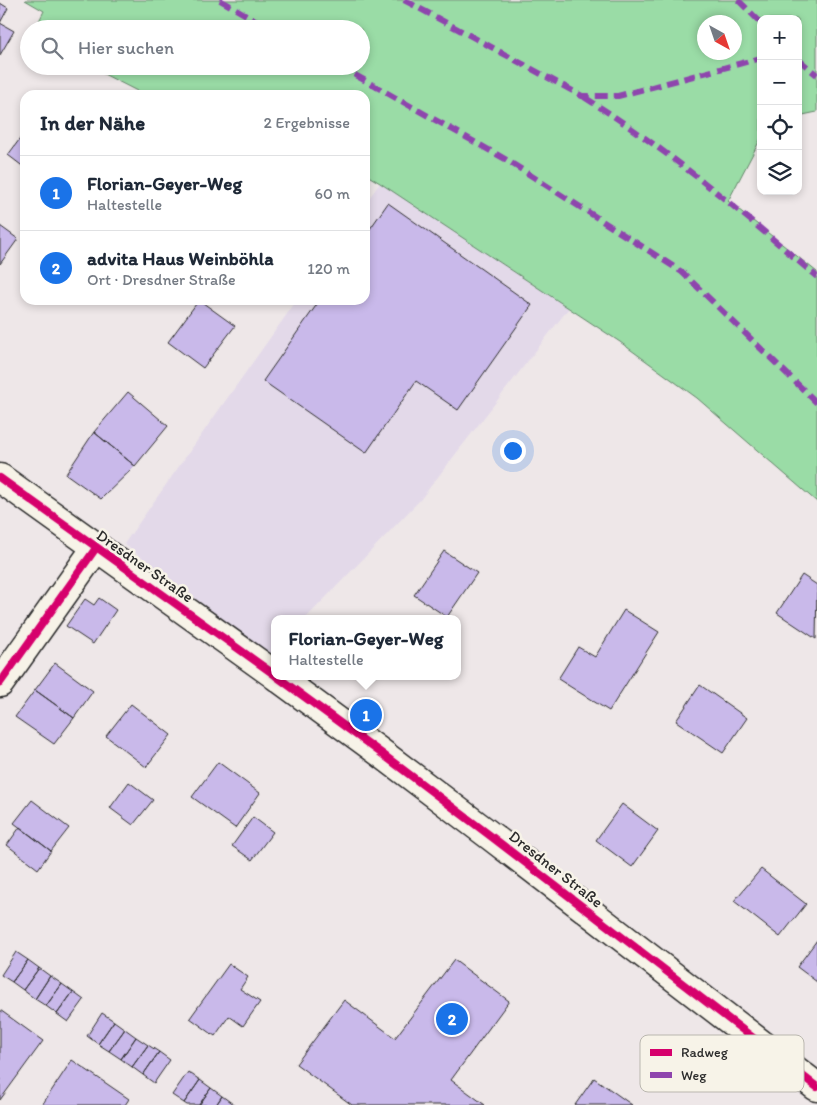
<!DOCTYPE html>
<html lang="de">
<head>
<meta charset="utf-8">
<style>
  :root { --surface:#fff; --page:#f6f6f7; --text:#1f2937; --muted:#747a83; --line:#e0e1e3; --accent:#1a73e8 }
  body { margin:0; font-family:Itim,sans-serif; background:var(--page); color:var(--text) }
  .controls { position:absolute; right:15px; top:15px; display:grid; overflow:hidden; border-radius:10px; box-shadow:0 2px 8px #0003 }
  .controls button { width:45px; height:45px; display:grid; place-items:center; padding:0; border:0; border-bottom:1px solid var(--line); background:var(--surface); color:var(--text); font:25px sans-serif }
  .compass { position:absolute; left:697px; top:15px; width:45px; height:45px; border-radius:50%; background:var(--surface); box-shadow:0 2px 8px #0003; rotate:140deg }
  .you { position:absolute; left:512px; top:450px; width:18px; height:18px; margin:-12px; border:4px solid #fff; border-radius:50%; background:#1a73e8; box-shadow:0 0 0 8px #1a73e833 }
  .badge { display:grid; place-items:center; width:32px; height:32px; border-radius:50%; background:var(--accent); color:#fff; font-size:16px; font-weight:700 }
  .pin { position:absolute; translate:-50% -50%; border:2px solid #fff; box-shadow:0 1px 5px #0006 }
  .popup { position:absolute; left:271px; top:615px; width:190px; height:65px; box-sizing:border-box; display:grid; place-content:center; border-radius:10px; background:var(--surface); filter:drop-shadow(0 1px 4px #0005); font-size:16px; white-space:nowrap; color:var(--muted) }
  .popup b { font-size:19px; color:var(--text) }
  .popup::after { content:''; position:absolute; left:50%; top:100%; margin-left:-10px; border:10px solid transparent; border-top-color:var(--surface) }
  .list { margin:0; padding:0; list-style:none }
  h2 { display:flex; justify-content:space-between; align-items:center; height:65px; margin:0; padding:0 20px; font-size:21px }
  h2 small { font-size:16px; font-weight:400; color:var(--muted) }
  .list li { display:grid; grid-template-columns:32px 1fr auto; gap:15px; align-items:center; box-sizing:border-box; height:75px; padding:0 20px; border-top:1px solid var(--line) }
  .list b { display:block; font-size:19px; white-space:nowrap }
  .list p { margin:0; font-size:16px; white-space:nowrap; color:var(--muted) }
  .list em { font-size:16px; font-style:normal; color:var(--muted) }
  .icon { flex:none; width:28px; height:28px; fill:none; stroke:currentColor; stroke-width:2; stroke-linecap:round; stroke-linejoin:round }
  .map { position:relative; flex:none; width:817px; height:1105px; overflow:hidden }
  .search { position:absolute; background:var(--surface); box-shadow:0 2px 8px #0003; left:20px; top:20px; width:350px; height:55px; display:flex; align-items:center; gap:12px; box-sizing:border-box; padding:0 18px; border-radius:28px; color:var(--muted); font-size:19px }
  .panel { position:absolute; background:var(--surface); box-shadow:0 2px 8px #0003; left:20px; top:90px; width:350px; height:215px; border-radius:15px }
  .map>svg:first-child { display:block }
</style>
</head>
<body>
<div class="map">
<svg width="817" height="1105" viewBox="0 0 817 1105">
  <rect width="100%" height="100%" fill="#eee7e8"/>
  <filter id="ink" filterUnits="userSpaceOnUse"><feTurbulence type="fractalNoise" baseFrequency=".02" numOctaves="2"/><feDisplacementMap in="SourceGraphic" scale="10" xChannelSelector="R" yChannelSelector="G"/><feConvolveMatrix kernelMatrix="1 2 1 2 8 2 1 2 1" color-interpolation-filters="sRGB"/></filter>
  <g filter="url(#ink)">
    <path fill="#e3d9e9" d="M380,183L569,308L420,500L305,619H275V649L270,655L124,544L297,300H365V204Z"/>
    <path fill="#9adca6" stroke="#628468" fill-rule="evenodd" d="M25,0H817V112L798,116V19H761V138L728,201L817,272V502L697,398L620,342L380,183L365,174V95H145L88,66H361V29H35L44,11ZM704,22H734V52H704Z"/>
    <path fill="#c9b9ea" stroke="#2b2b2b" d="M0,3L8,8L0,23Z
      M0,23L14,31L0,55Z
      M25,132V168L8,155Z
      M388,203L532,305L458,410L416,381L366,453L263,381L320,300H365V236Z
      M0,226L18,239L0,264Z
      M199,300L235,326L203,368L168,342Z
      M128,392L168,426L135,466L94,432Z
      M94,432L135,466L101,499L66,474Z
      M444,551L477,573L447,617L414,595Z
      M802,575L817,585L816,639L777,613Z
      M99,598L116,610L93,644L66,626L85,599L94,605Z
      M624,610L659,632L609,711L558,679L578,647L595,657Z
      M55,663L93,691L74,718L35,690Z
      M700,685L747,718L723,753L676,721Z
      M35,690L74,718L54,744L15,717Z
      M131,704L171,735L146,767L106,736Z
      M218,762L260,793L235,828L192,797Z
      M129,782L153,800L133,825L110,808Z
      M32,800L69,828L51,851L14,823Z
      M622,804L658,831L632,867L596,840Z
      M253,817L273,832L252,860L232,846Z
      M20,827L51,851L38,869L7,845Z
      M761,869L806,904L780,937L734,901Z
      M817,940V982L797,967Z
      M16,952L28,960L12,982L1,975Z
      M28,960L39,968L23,990L12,982Z
      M454,960L509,1001L451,1080L485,1105H352L296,1064L344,1000L395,1038Z
      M229,964L248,977L240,989L260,1002L243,1026L229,1016L215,1036L190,1018Z
      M39,968L50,976L35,999L23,990Z
      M50,976L62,984L46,1006L35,999Z
      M62,984L73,992L57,1014L46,1006Z
      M73,992L84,1000L68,1022L57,1014Z
      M0,1010L43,1041L0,1100Z
      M102,1013L114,1021L98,1044L87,1036Z
      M114,1021L125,1029L109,1051L98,1044Z
      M125,1029L136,1037L121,1059L109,1051Z
      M136,1037L148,1045L132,1067L121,1059Z
      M148,1045L159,1052L143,1075L132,1067Z
      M159,1052L170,1060L154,1083L143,1075Z
      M72,1060L129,1099L125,1105H42Z
      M188,1072L200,1080L184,1103L172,1095Z
      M594,1078L632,1105H575Z
      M200,1080L211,1088L199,1105H187L184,1103Z
      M211,1088L222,1096L216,1105H199Z
      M222,1096L233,1104V1105H216Z"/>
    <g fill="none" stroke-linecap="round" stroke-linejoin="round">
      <g stroke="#2b2b2b" stroke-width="31">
        <path id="street" d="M0,683L96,548"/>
      </g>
      <g stroke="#2b2b2b" stroke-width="31">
        <path id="secondary" d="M0,478L275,675
          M276,676L381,753L492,837L817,1087"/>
      </g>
      <use href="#street" stroke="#f7f3e8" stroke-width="28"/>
      <use href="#secondary" stroke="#f7f3e8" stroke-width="28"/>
      <path stroke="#8e44ad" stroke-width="6" stroke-dasharray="12 6" stroke-linecap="butt" d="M220,0L271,29
        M404,0L582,96H618L761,58
        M738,0L761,23
        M798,59L817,75
        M339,66L505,159L682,272L817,403
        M584,97C667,149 743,213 817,277"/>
      <g stroke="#f7f3e8" stroke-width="11">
        <path id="cycleway" d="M0,478L275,675
          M276,676L381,753L492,837L817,1087
          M0,683L96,548"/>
      </g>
      <use href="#cycleway" stroke="#d6006c" stroke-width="8"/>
    </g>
  </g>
  <g text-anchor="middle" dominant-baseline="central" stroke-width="5" stroke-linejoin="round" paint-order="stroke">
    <g font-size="16" fill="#2b2b2b" stroke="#f7f3e8">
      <text transform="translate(145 566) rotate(35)">Dresdner Straße</text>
      <text transform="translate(556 869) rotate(38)">Dresdner Straße</text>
    </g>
  </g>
  <rect x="640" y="1035" width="164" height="57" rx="8" fill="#f7f3e8" stroke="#bab7af" stroke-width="1"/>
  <rect x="650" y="1049" width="22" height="7" fill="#d6006c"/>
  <rect x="650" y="1072" width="22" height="6" fill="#8e44ad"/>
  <g font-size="14" fill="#2b2b2b">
    <text x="681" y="1057">Radweg</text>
    <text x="681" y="1080">Weg</text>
  </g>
</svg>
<div class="controls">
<button>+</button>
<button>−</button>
<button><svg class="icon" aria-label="locate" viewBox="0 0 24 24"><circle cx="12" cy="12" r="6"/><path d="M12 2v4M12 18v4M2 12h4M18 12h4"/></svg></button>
<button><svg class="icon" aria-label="layers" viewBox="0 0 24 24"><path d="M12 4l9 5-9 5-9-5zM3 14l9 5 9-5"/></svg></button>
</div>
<svg class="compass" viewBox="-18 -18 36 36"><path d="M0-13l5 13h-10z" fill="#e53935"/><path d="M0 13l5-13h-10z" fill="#747a83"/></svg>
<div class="you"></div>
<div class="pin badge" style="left:366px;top:715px">1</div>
<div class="popup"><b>Florian-Geyer-Weg</b>Haltestelle</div>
<div class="pin badge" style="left:452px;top:1019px">2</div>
<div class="search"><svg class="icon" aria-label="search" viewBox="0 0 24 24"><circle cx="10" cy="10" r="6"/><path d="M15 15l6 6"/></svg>Hier suchen</div>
<section class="panel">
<h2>In der Nähe<small>2 Ergebnisse</small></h2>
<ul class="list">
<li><span class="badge">1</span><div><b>Florian-Geyer-Weg</b><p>Haltestelle</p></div><em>60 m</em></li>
<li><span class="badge">2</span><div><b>advita Haus Weinböhla</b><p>Ort · Dresdner Straße</p></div><em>120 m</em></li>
</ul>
</section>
</div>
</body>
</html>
